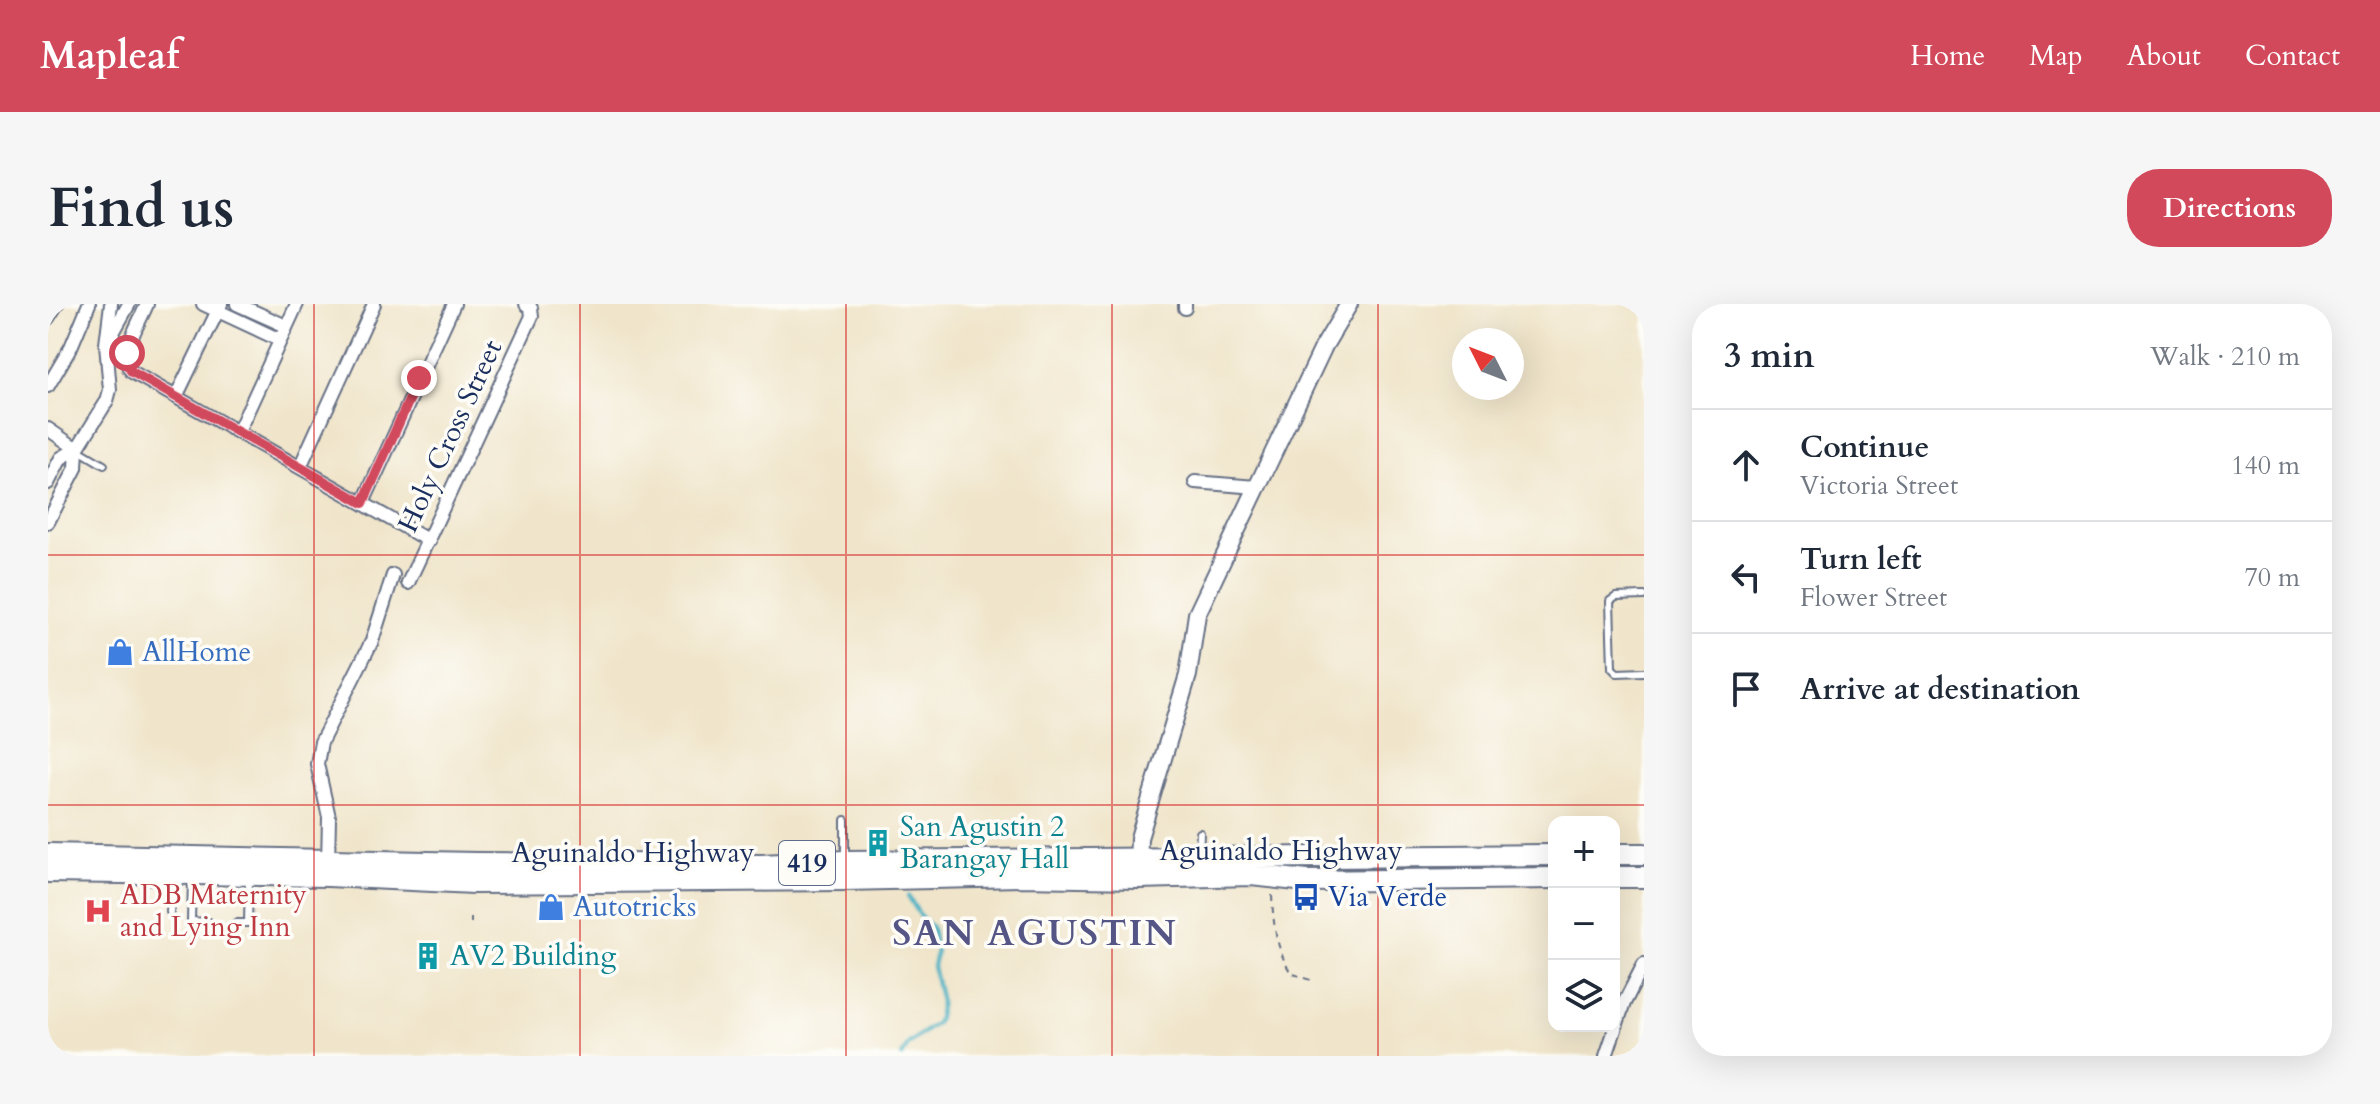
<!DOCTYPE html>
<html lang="en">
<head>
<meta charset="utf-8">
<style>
  :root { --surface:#fff; --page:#f6f6f7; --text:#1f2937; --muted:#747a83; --line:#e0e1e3; --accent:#d1495b }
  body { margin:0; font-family:Cardo,serif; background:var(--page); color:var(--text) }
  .controls { position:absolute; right:24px; bottom:24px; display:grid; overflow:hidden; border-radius:16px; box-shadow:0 8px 32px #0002 }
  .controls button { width:72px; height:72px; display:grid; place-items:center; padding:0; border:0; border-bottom:2px solid var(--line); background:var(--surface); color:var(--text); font:40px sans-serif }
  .compass { position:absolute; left:1404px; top:24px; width:72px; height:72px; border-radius:50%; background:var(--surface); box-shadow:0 8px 32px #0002; rotate:312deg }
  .stop { position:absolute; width:24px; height:24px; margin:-18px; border:6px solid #d1495b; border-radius:50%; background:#fff }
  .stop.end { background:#d1495b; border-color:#fff; box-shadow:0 2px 8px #0008 }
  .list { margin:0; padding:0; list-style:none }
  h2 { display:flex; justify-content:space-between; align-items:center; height:104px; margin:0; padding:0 32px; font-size:34px }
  h2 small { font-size:26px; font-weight:400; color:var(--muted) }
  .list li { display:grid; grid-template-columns:52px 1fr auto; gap:24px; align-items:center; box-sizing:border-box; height:112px; padding:0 32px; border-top:2px solid var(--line) }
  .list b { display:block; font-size:30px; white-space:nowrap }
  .list p { margin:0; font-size:26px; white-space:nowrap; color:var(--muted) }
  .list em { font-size:26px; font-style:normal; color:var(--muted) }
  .icon { flex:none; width:44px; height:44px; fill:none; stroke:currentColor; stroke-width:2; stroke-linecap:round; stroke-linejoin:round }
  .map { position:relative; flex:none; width:1596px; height:752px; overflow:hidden; border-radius:32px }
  header { display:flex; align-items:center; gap:48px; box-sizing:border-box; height:112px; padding:0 40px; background:var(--accent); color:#fff }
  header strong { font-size:38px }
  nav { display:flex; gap:44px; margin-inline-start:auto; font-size:28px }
  .intro { display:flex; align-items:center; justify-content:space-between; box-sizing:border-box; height:192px; padding:0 48px }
  h1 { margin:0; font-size:56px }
  .button { padding:20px 36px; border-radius:32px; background:var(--accent); color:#fff; font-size:28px; font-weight:700 }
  main { display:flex; gap:48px; padding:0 48px }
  aside { flex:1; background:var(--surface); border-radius:32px; box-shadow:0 8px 32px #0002 }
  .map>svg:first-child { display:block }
</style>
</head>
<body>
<header>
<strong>Mapleaf</strong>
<nav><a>Home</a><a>Map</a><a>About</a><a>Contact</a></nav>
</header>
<div class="intro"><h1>Find us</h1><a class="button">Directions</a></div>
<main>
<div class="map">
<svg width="1596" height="752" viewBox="0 0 1596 752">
  <rect width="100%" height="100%" fill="#fdfcf7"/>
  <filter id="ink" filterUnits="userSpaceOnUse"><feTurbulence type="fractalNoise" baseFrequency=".0125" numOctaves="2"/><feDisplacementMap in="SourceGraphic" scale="16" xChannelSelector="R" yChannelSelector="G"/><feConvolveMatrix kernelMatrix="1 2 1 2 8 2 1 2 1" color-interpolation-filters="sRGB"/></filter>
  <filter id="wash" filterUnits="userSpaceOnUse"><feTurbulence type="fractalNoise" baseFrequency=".006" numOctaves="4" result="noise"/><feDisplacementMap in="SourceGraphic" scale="32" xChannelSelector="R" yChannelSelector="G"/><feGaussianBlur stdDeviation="1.8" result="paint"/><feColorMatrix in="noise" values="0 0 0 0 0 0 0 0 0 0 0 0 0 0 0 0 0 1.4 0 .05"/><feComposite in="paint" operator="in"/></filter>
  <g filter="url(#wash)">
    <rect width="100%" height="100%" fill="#f0e5ca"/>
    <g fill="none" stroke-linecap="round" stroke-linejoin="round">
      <path stroke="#48b3c6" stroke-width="4" d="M854,752L860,740L889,718L893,698L885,662L888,649L884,623L873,613L860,592"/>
    </g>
  </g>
  <g filter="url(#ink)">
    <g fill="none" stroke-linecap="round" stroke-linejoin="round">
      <g stroke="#666f84" stroke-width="10">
        <path id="service" d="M29,145L56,161
          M1596,292L1568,293L1562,297L1564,364L1569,369L1596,368
          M797,516V554
          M1151,552L1152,529
          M144,575L143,617L161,618
          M122,608L124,575
          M188,619H200L201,575"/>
      </g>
      <g stroke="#666f84" stroke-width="16">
        <path id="minor" d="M99,0C92,18 69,52 84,68L381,237
          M155,0L232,36
          M189,0L238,22
          M1137,4V0
          M0,14L9,0
          M62,34L81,0
          M0,82L23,43L41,0
          M128,93L173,0
          M0,125L29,145
          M190,128L249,0
          M252,163L326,0
          M1147,178L1208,183
          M0,179L13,154L29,145L59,97L62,86L58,40L63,0
          M315,199L406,0
          M0,218L28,164L29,145
          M360,279L484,12L483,4L478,0
          M280,560L281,513L269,460L273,438L324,337L345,271
          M1558,752L1576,699L1596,660"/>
      </g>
      <g stroke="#666f84" stroke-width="20">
        <path id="tertiary" d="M1090,564L1091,534L1140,371L1149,310L1276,42L1301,0"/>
      </g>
      <g stroke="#666f84" stroke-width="24">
        <path id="trunk" d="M0,550L428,559L713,561L797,557L1506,551
          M1566,550H1596
          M0,568L280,572L426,579L797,576L972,572L1090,574L1203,571L1259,577L1506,574
          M1566,573H1596"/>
      </g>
      <path stroke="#666f84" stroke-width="2" stroke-dasharray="6 6" stroke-linecap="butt" d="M1224,591C1225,619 1228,645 1243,669L1263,676
        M423,619V613"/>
      <use href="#service" stroke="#fff" stroke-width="6"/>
      <use href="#minor" stroke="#fff" stroke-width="12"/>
      <use href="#tertiary" stroke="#fff" stroke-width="16"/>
      <use href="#trunk" stroke="#fff" stroke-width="20"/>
    </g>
  </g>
  <g fill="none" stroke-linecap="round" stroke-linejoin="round" filter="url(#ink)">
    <path stroke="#d1495b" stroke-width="10" d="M79,49L78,59L84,68L315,199L371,74"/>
  </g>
  <path fill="none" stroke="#d62828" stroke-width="2" stroke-opacity="0.55" d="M266,0V752M532,0V752M798,0V752M1064,0V752M1330,0V752M0,251H1596M0,501H1596"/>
  <defs>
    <g id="shop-bare" transform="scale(2.16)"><path d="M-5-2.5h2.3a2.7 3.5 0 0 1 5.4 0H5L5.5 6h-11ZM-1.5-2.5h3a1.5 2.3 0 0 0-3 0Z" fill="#3f7fe0" stroke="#fdfcf7" stroke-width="2.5" paint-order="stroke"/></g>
    <g id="building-bare" transform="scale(2.16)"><path d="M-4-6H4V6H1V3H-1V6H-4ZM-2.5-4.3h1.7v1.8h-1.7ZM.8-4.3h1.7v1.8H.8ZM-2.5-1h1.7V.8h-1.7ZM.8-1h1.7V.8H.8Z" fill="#0f9aa8" stroke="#fdfcf7" stroke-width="2.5" paint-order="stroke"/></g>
    <g id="bus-bare" transform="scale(2.16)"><path d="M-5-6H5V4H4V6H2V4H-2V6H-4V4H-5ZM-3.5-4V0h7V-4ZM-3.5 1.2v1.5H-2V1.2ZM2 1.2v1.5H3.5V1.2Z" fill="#1a4fb4" stroke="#fdfcf7" stroke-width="2.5" paint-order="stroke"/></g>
    <g id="hospital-bare" transform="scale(2.16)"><path d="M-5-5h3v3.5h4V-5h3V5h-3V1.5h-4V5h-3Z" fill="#e0444e" stroke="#fdfcf7" stroke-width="2.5" paint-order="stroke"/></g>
  </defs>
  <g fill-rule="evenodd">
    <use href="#shop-bare" x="72" y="348"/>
    <use href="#building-bare" x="830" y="539"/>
    <use href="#bus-bare" x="1258" y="593"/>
    <use href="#shop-bare" x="503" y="603"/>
    <use href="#hospital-bare" x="50" y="607"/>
    <use href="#building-bare" x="380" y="652"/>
  </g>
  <g text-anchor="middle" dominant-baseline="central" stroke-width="7" stroke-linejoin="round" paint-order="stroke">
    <rect fill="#fdfcf7" stroke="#5f6c8c" stroke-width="2" x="731" y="537" width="56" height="44" rx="6"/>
    <g font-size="26" font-weight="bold" fill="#1b2f5e">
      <text x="759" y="559">419</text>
    </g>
    <g font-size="28" fill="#1b2f5e" stroke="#fdfcf7">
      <text transform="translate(402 132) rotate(-65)">Holy Cross Street</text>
      <text x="1233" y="547">Aguinaldo Highway</text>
      <text x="585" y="549">Aguinaldo Highway</text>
    </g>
    <g font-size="28" fill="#366cbe" stroke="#fdfcf7" text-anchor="start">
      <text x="94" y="348">AllHome</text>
      <text x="525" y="603">Autotricks</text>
    </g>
    <g font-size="28" fill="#0d838f" stroke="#fdfcf7" text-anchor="start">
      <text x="852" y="523">San Agustin 2<tspan x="852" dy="32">Barangay Hall</tspan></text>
      <text x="402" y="652">AV2 Building</text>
    </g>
    <g font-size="28" fill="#be3a42" stroke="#fdfcf7" text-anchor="start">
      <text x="72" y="591">ADB Maternity<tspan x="72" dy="32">and Lying Inn</tspan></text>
    </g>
    <g font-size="28" fill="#164399" stroke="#fdfcf7" text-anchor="start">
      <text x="1280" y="593">Via Verde</text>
    </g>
    <g font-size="36" font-weight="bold" letter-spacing="2" fill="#555685" stroke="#fdfcf7">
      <text x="987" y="629">SAN AGUSTIN</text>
    </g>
  </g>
</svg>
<div class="controls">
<button>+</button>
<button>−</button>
<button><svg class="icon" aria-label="layers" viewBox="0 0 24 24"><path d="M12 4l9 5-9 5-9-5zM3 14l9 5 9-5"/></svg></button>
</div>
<svg class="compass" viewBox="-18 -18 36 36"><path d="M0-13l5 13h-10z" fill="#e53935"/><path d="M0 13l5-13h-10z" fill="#747a83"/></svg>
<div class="stop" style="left:79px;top:49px"></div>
<div class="stop end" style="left:371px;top:74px"></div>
</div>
<aside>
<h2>3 min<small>Walk · 210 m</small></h2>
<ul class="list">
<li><svg class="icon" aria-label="ahead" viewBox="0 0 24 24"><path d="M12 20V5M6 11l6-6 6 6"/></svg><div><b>Continue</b><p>Victoria Street</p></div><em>140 m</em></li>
<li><svg class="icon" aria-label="left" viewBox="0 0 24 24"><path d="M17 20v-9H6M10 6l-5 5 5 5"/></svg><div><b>Turn left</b><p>Flower Street</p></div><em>70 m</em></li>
<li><svg class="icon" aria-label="arrive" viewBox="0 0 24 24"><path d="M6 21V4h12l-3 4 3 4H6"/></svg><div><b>Arrive at destination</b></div></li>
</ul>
</aside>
</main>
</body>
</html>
